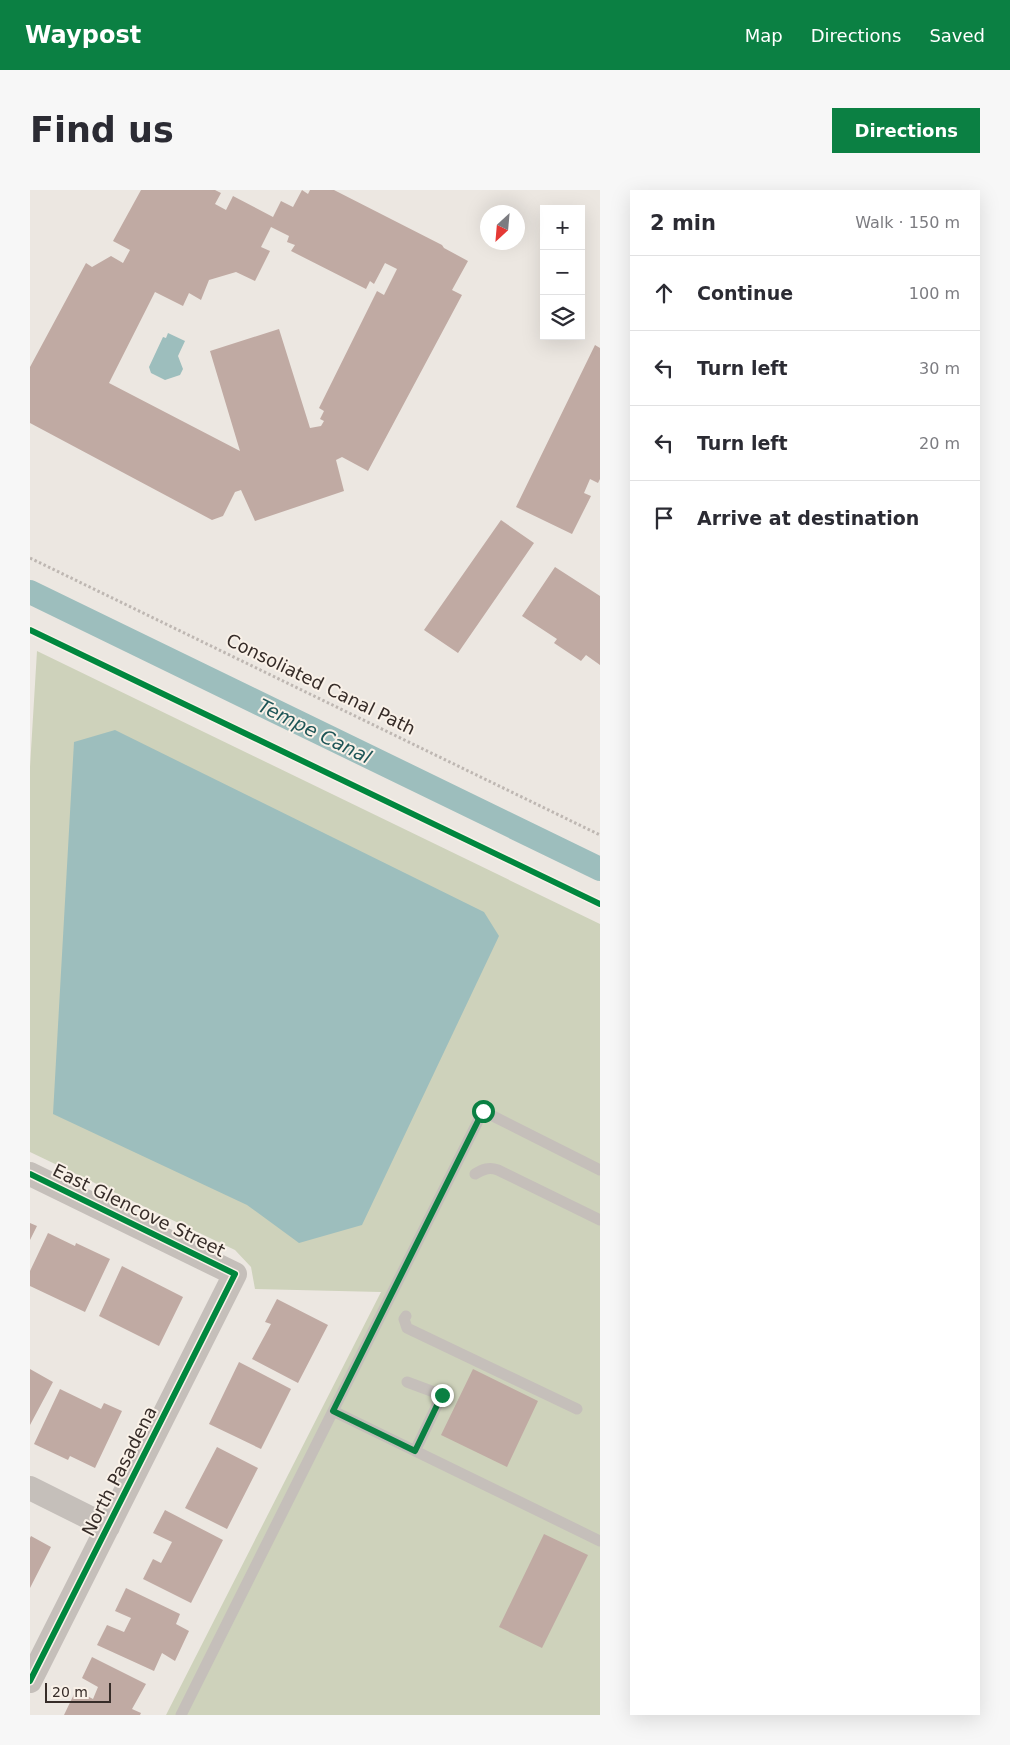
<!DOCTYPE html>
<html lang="en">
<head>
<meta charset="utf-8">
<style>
  :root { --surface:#fff; --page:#f7f7f7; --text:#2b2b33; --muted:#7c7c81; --line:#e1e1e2; --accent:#0b8043 }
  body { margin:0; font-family:"DejaVu Sans",sans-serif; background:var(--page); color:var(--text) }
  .controls { position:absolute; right:15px; top:15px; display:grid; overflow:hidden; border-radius:0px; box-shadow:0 5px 20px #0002 }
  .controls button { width:45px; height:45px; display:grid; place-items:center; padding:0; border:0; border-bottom:1px solid var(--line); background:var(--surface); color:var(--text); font:25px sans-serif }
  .compass { position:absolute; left:450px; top:15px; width:45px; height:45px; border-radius:50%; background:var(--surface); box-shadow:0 5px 20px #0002; rotate:206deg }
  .scale { position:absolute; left:15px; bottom:12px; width:66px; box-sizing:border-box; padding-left:5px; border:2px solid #362c28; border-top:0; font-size:14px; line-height:18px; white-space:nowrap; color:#362c28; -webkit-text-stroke:4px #f9f1e8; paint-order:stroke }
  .stop { position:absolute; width:15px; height:15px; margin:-11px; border:4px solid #0b8043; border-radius:50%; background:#fff }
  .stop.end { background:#0b8043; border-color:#fff; box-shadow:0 1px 5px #0008 }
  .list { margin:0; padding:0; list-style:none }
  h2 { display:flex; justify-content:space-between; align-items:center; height:65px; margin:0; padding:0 20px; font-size:21px }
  h2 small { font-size:16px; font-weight:400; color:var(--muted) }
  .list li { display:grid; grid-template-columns:32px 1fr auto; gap:15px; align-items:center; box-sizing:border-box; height:75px; padding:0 20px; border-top:1px solid var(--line) }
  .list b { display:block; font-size:19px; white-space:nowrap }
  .list em { font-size:16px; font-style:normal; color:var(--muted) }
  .icon { flex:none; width:28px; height:28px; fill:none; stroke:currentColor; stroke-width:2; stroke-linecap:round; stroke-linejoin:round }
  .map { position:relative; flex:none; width:570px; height:1525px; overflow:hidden; border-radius:0px }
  header { display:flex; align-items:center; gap:30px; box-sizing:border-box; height:70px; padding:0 25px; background:var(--accent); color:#fff }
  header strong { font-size:24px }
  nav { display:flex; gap:28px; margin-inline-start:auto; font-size:18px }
  .intro { display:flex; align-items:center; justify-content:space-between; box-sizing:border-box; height:120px; padding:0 30px }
  h1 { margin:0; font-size:35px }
  .button { padding:12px 22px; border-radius:0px; background:var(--accent); color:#fff; font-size:18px; font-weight:700 }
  main { display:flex; gap:30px; padding:0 30px }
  aside { flex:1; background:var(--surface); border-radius:0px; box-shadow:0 5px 20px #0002 }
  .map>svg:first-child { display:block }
</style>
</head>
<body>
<header>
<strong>Waypost</strong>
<nav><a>Map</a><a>Directions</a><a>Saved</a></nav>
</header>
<div class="intro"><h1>Find us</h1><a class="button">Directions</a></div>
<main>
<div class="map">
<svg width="570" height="1525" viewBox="0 0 570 1525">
  <rect width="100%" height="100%" fill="#ece7e1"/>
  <path fill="#ced2bb" d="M7,461L570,734V1525H136L351,1102L225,1099L221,1077L205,1060L0,962V577Z"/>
  <path fill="#9dbebd" d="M138,143L155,151L148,166L153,179L150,185L135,190L121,183L119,177L133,147L136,148Z
    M85,540L454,722L469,746L332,1035L269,1053L217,1015L23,924L44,552Z"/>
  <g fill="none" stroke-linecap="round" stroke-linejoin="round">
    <path stroke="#9dbebd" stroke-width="24" d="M0,402L570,679"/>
  </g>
  <path fill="#c0aaa3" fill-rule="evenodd" d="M111,0H185L191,3L185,14L196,20L203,6L243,27L251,11L263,17L272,0L278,4L280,0H304L412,55L414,58L438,71L422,100L432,105L338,281L312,267L306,270L314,301L225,331L211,300L205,302L193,326L182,330L0,233V177L56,73L62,77L81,66L93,73L100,60L83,51ZM241,37L259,46L257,52L265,55L261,61L336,99L340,91L344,94L355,73L367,79L354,105L347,101L289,218L294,221L290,229L294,231L291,236L280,238L249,139L180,161L210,261L79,193L125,102L153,116L159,103L171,110L179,90L206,82L225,91L240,61L231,57Z
    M565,155L570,158V289L568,293L560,289L554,303L561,306L542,344L486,317Z
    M471,330L504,353L428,463L394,440Z
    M525,377L570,406V475L556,465L551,471L524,453L527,449L492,426Z
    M0,1033L7,1036L0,1050Z
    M18,1043L45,1056L46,1053L80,1069L55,1122L0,1096V1081Z
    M92,1076L153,1107L129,1156L69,1126Z
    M247,1109L298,1135L268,1193L222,1169L241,1134L235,1132Z
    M209,1172L261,1199L231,1259L179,1234Z
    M0,1179L23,1192L0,1235Z
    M443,1179L508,1211L477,1277L411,1245Z
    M30,1199L71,1219L74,1213L92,1221L65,1278L40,1266L38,1270L4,1254Z
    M187,1257L228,1278L197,1339L155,1318Z
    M135,1320L193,1350L161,1413L113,1389L123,1369L131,1373L142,1352L123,1343Z
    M514,1344L558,1365L512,1458L469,1437Z
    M1,1346L21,1357L0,1398V1348Z
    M96,1398L150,1424L146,1434L159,1441L145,1471L132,1463L124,1481L67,1455L77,1435L94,1442L101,1428L85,1421Z
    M62,1467L116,1494L102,1519L111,1523L110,1525H34L46,1500L63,1509L68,1497L52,1488Z"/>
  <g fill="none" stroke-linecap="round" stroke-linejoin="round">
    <path stroke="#beb7b2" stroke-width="3" stroke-dasharray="2.5 2.5" stroke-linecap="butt" d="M0,368L570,645"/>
    <path stroke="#c5bfba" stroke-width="11" d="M445,984C453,979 459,977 468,980L570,1030
      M376,1126L374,1129L377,1138L547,1219
      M377,1192L412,1205L385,1261
      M303,1221L570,1351
      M151,1525L453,921L570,980"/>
    <path stroke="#c5bfba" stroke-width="24" d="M0,984L205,1084L0,1491
      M0,1298L78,1337"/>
    <g stroke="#f9f1e8" stroke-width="9">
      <path id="cycleway" d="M0,440L570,714
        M0,984L205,1084L0,1491"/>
    </g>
    <use href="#cycleway" stroke="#00873e" stroke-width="6"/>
  </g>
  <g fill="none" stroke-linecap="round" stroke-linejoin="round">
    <path stroke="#0b8043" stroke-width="6" d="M412,1205L385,1261L303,1221L453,921"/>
  </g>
  <g text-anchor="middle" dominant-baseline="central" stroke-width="4" stroke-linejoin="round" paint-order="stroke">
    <g font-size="18" fill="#362c28" stroke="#f9f1e8">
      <text transform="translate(291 494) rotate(26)">Consoliated Canal Path</text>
      <text transform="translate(109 1020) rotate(26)">East Glencove Street</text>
      <text transform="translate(89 1281) rotate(-63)">North Pasadena</text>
    </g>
    <g font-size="19" font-style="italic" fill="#1e5557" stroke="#f9f1e8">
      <text transform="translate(285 541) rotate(26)">Tempe Canal</text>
    </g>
  </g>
</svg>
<div class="controls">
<button>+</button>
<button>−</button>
<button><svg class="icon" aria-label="layers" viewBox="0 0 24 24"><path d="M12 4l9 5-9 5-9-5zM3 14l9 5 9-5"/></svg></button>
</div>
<svg class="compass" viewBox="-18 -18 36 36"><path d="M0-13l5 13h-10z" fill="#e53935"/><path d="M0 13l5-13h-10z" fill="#7c7c81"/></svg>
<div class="scale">20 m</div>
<div class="stop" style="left:453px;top:921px"></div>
<div class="stop end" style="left:412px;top:1205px"></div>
</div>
<aside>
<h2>2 min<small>Walk · 150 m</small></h2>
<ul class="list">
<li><svg class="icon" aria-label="ahead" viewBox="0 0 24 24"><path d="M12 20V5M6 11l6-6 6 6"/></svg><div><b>Continue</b></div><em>100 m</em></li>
<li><svg class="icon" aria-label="left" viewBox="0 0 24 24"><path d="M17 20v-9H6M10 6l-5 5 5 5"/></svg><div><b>Turn left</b></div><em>30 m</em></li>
<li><svg class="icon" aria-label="left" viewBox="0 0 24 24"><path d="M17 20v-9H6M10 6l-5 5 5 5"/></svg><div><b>Turn left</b></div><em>20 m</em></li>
<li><svg class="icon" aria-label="arrive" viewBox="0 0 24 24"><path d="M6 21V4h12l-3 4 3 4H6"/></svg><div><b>Arrive at destination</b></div></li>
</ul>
</aside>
</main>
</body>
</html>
